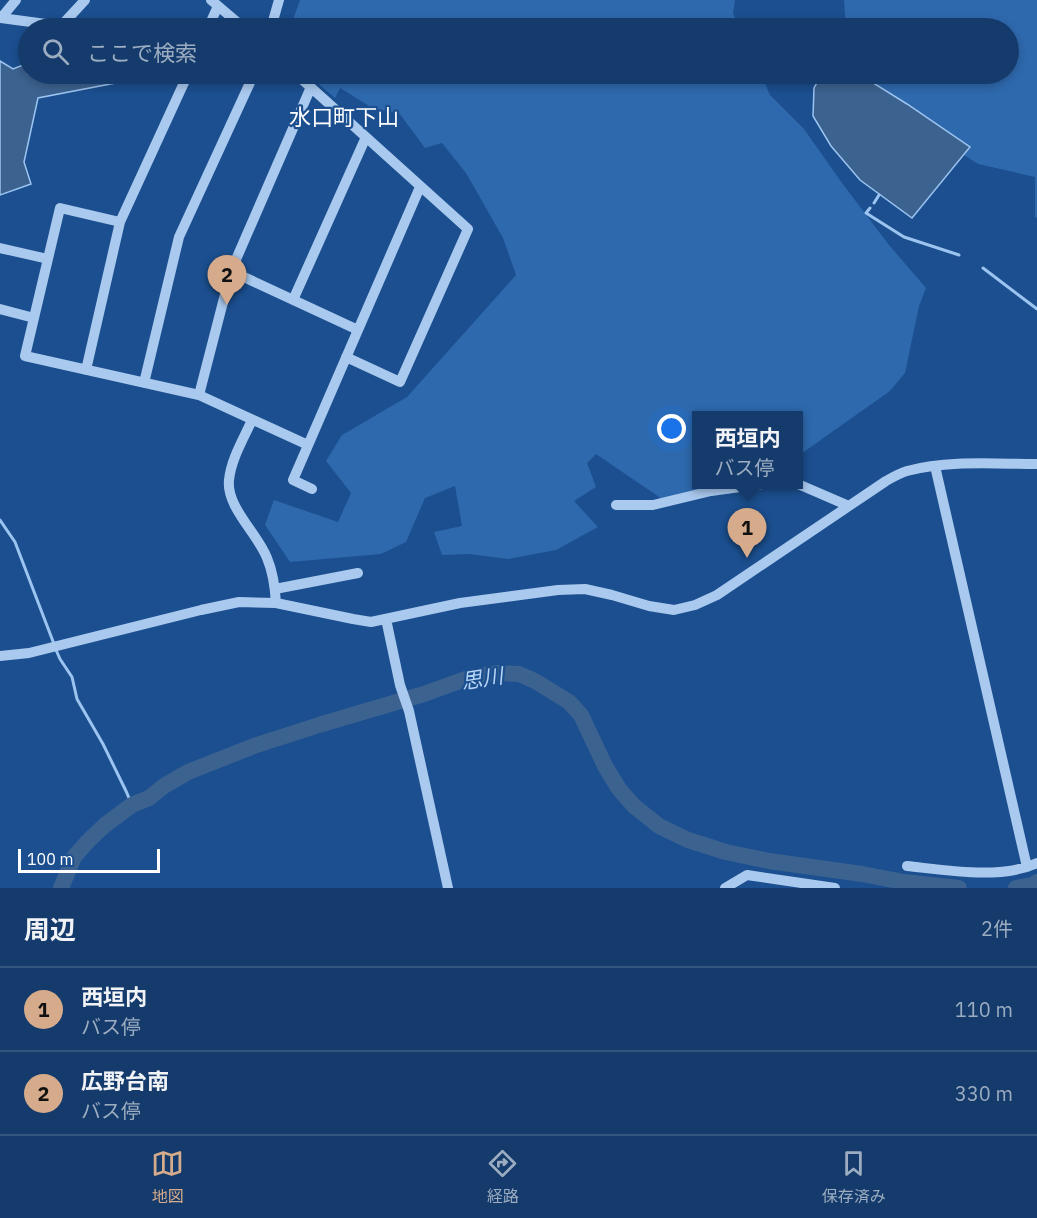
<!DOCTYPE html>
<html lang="ja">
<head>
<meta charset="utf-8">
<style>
  :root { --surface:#143b6b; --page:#1d4271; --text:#f1f3f6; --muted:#9dadc1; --line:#33557e; --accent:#d6ab8b }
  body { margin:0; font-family:"IBM Plex Sans","Noto Sans JP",sans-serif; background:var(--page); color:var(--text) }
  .scale { position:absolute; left:18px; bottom:15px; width:142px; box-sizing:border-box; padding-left:6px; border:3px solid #fff; border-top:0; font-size:16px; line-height:21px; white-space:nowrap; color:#fff; -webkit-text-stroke:4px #1b4f8f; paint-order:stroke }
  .you { position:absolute; left:672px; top:429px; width:21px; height:21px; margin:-15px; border:4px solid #fff; border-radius:50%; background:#1a73e8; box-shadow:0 0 0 9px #1a73e833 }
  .badge { display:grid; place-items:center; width:39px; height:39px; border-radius:50%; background:var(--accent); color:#111; font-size:20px; font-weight:700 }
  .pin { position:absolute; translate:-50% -50px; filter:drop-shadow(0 2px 3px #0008) }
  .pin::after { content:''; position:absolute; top:32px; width:21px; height:18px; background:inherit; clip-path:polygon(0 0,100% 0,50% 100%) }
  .popup { position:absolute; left:692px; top:411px; width:111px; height:78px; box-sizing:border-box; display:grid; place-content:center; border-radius:0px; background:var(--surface); filter:drop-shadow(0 2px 4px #0005); font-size:20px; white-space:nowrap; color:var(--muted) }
  .popup b { font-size:22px; color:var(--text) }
  .popup::after { content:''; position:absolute; left:50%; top:100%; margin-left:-12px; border:12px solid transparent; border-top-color:var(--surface) }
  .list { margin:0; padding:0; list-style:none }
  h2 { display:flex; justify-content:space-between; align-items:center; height:78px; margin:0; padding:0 24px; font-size:26px }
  h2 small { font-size:20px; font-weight:400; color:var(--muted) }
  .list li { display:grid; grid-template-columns:39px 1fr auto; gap:18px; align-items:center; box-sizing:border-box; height:84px; padding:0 24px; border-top:2px solid var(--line) }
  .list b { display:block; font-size:22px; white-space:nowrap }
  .list p { margin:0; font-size:20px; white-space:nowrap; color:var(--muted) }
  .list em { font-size:20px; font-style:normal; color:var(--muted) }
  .icon { flex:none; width:33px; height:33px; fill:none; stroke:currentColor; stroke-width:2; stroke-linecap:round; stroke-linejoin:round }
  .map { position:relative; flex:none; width:1037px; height:888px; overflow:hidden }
  .search { position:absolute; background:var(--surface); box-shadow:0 3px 9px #0003; left:18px; right:18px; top:18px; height:66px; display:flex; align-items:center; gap:15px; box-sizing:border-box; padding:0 21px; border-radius:33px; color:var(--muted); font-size:22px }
  .sheet { height:246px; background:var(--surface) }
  nav { display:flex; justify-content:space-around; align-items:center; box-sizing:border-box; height:84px; border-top:2px solid var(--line); background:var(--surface); font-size:16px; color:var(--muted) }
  nav a { display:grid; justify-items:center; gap:3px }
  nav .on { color:var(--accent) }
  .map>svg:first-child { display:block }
</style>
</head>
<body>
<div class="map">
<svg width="1037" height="888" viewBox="0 0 1037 888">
  <rect width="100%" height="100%" fill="#1b4f8f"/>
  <path fill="#2e69ad" d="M300,0H735L733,14L741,28H290Z
    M844,0H1037V218L1035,217V177L978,164L876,98L855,74H1008V28H846Z
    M307,74H761L770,95L804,129L842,183L889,245L926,288L919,306L905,373L890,391L798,456V416H696V484L711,485V486L662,499L596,454L587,463L596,487L574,501L598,527L556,550L508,559L469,554L442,555L434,532L462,526L455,486L425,498L406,542L381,554L290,562L265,525L274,500L338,522L351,493L326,461L342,435L407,397L516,275L503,238L466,173L442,143L425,148L399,113L374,109L340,88L335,98Z"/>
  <path fill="#3c6290" stroke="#9cc4f0" stroke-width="1.5" d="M0,61L13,69L28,63V74H138L136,79L38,98L24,162L31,184L0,195Z
    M822,74H859L907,104L970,147L912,218L860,180L831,146L813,116L814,88Z"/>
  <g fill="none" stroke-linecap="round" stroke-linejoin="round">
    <path stroke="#9cc4f0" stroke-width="3" d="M874,203L879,195
      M870,208L866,213L904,237L959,255
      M983,268L1037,309
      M0,520L15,542L54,644
      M56,650L60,659L72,677L77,699L103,744L126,791L132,805"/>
    <path stroke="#3c6290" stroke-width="16" d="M61,888L74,857L89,840L105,825L132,805L149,798L164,786L188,772L254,746L322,724L424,694L471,677L499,673L519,674L535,681L569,702L581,715L605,766L619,789L634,806L659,826L688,840L726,852L769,861L862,874L904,882L959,888
      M1016,888L1032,885L1037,882"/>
    <path stroke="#a9c9ee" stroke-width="10" d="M211,0L244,28
      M0,16L1,18L61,26L85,0
      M1,18L16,0
      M208,28L218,6
      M271,28L279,0
      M296,74L468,229L400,382L346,357
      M120,222L60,208L25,356L199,395L308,445
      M0,248L48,259
      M231,271L358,330
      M293,300L366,137
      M0,309L34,318
      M86,370L120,222L188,74
      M144,383L179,237L254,74
      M199,395L231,271L311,87
      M252,420C244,438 231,459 229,480C226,507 258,534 267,558C273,572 275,587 276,603
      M935,466L1027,867
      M798,484L849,506
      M312,489L293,480L420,187
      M616,505H653L711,491L762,484
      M275,589L358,573
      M386,619L400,685L409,711L448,888
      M0,656L29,653L201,610L239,602L276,603L353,619L371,622L460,603L558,590L585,589L612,595L649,606L674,610L695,605L717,595L886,481C893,477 900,473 907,471C949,460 994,464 1037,464
      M907,866C945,870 1001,880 1037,863
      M725,888L747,875L835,888"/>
  </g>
  <g text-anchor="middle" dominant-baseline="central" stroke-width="4.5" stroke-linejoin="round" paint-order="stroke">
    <g font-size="21" font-style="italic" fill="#b5d3f5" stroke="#1b4f8f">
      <text transform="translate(482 678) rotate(-9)">思川</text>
    </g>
    <g font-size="22" fill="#fff" stroke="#1b4f8f">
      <text x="344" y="116">水口町下山</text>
    </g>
  </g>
</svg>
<div class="scale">100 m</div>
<div class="you"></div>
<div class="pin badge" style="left:747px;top:558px">1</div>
<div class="popup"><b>西垣内</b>バス停</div>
<div class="pin badge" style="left:227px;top:305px">2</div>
<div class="search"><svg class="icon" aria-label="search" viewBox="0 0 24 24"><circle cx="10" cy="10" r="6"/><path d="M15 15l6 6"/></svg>ここで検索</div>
</div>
<section class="sheet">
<h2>周辺<small>2件</small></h2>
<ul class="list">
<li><span class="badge">1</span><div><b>西垣内</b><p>バス停</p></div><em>110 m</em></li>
<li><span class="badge">2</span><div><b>広野台南</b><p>バス停</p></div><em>330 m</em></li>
</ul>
</section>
<nav>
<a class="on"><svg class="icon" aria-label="map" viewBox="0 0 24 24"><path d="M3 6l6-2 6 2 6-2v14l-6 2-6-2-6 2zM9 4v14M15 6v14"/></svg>地図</a>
<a><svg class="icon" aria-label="directions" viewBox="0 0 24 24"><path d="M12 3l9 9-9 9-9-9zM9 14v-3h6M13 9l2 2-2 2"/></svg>経路</a>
<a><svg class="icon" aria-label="saved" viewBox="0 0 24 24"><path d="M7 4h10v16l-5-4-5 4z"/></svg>保存済み</a>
</nav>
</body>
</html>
